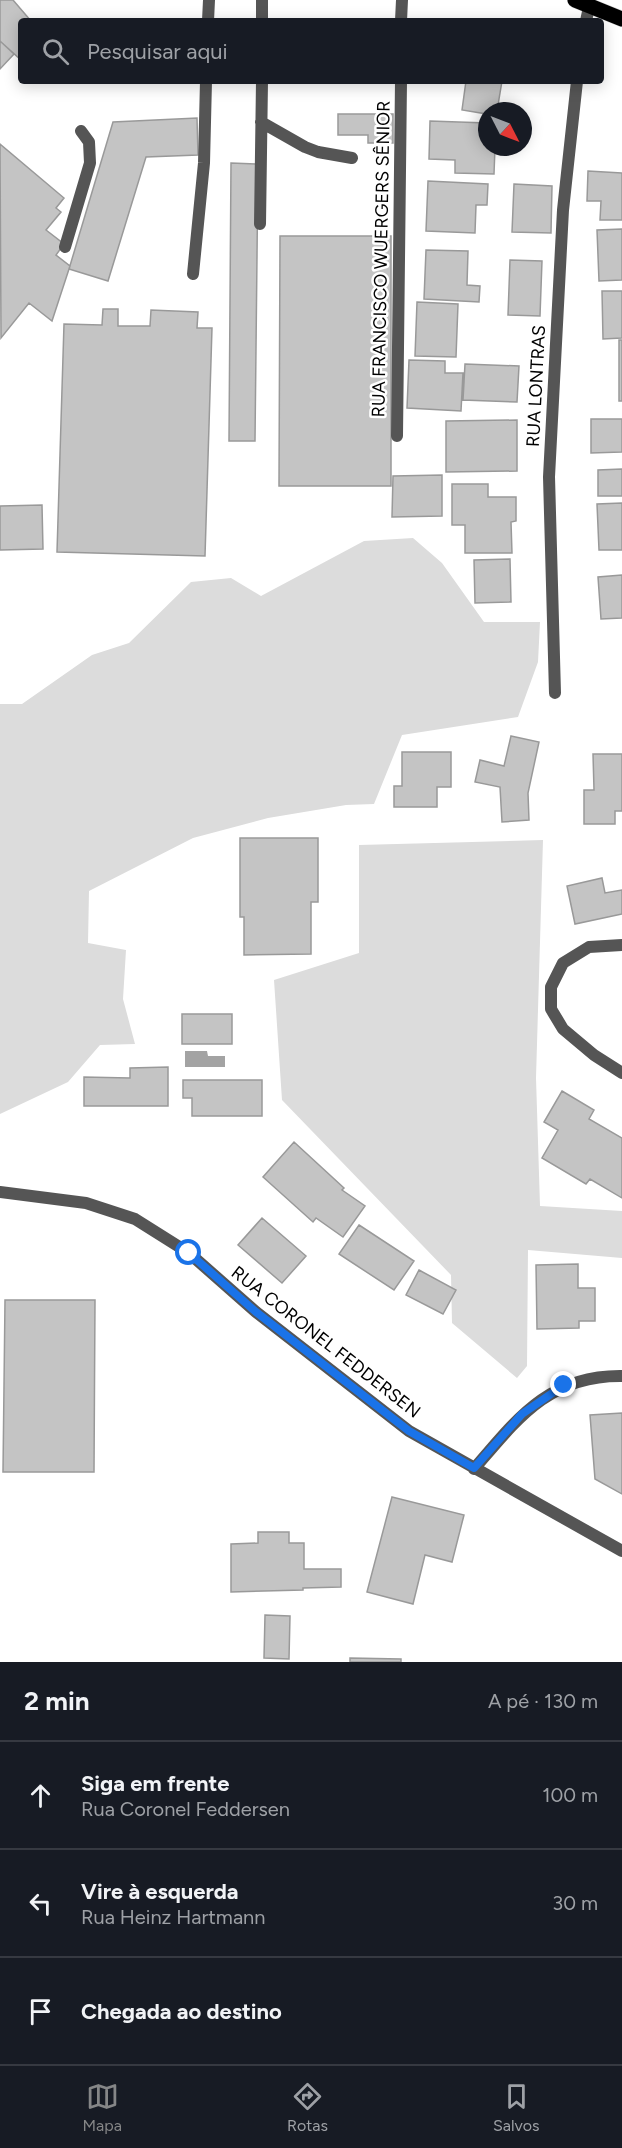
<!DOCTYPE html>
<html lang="pt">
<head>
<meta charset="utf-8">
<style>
  :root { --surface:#171b24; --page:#242831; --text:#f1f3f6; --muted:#9ea1a6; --line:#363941; --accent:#858687 }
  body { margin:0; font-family:Figtree,sans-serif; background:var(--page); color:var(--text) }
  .compass { position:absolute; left:478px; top:102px; width:54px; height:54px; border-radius:50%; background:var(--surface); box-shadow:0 3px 15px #0003; rotate:132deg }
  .stop { position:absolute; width:18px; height:18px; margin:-14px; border:4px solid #1a73e8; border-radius:50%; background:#fff }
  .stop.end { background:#1a73e8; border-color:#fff; box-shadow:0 2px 6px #0008 }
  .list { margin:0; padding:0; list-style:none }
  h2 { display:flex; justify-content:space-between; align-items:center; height:78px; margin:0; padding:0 24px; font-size:26px }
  h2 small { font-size:20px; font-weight:400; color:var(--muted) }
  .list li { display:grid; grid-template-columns:39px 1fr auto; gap:18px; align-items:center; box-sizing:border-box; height:108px; padding:0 24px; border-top:2px solid var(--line) }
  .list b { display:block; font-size:22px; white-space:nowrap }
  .list p { margin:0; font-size:20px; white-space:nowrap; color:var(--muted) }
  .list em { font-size:20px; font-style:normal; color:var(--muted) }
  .icon { flex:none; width:33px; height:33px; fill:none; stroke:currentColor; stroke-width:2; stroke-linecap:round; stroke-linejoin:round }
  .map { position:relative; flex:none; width:622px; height:1662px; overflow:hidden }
  .search { position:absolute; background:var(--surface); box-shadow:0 3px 15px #0003; left:18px; right:18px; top:18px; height:66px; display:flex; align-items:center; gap:15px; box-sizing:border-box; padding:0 21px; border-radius:6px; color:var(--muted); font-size:22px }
  .sheet { height:402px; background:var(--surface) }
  nav { display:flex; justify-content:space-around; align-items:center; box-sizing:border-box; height:84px; border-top:2px solid var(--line); background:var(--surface); font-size:16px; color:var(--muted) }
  nav a { display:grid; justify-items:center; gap:3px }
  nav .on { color:var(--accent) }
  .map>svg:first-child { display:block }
</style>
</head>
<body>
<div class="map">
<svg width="622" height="1662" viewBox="0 0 622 1662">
  <rect width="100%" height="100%" fill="#fff"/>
  <path fill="#dcdcdc" d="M413,538L442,563L484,622H540L538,662L518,717L402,735L374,804L346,805L268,818L193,838L89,891L88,943L126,950L123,999L135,1044L100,1045L68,1082L0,1114V704H22L92,655L129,643L191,582L231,578L261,596L364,541Z
    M543,840L536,1078L540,1206L622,1211V1258L528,1250L527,1366L517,1378L452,1323L451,1275L282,1100L274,980L359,953V845Z"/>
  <path fill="#a3a3a3" d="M185,1051H207L208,1056H225V1067H185Z"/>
  <path fill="#c4c4c4" stroke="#999" stroke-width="1.5" d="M0,0H13L31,21H21V60L0,41Z
    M0,41L14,54L0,69Z
    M466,81H502L497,111H487V114L462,110Z
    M338,114H393V143H368V135H338Z
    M197,118L198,155L146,157L108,281L69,269L113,122Z
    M430,121L487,123V147H495L494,174L455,173V160L429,159Z
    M0,144L64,198L56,208L61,212L46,230L64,244L56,255L70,266L52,321L29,303L1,338Z
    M231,163L258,164L255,441H229Z
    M588,171L622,173V220H600L601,201H587Z
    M428,181L488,184L487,205H476L475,233L426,231Z
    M514,184L552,186L551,233L512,232Z
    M622,229V280L599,281L597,230Z
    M280,236H391V486H279Z
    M426,250L468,251L467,285L480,286L479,302L424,299Z
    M510,260L542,261L540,316L508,315Z
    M602,291H622V338L603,339Z
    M417,302L458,304L456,357L415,356Z
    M103,309H118V326H150L151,310L198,312L197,328H212L205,556L57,552L64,324L102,325Z
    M619,340H622V401H619Z
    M409,360L445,361V373H463L461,411L407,408Z
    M465,364L519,366L517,402L463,400Z
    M591,419H622V452L591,453Z
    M517,420V471L446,472V421Z
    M622,469V496H598V470Z
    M442,475V516L392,517L393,476Z
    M452,484H488V497H516V521L511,522L512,553H465V525H452Z
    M622,503V550H599L597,504Z
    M42,505L43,549L0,550V506Z
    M510,559L511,602L475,603L474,560Z
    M622,575V618L601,619L598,577Z
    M511,736L539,742L528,793L529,820L502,822L500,787L475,782L480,760L504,766Z
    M402,752H451V787H437V807H394V786H402Z
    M593,754H622V811H615V824H584V790H594Z
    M240,838H318V902H311V954L244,955V917H240Z
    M602,878L605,893L622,890V914L575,924L567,886Z
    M182,1014H232V1044H182Z
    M168,1067V1106H84V1077L130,1078V1068Z
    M183,1080H262V1116H192V1098H183Z
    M562,1091L594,1110L589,1119L622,1138V1198L590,1179L586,1184L542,1158L558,1130L544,1122Z
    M294,1142L344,1188L342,1190L365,1206L343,1237L316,1218L313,1222L263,1177Z
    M262,1218L306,1256L282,1283L238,1245Z
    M359,1225L414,1261L394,1290L339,1254Z
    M578,1264V1288H595V1321H579V1328L537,1329L536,1265Z
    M419,1270L456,1290L443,1314L406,1295Z
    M5,1300H95L94,1472H3Z
    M622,1413V1494L595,1479L590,1415Z
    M392,1497L464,1515L452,1562L425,1555L413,1604L367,1592Z
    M258,1532H289V1543H304V1569H341V1587L303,1588V1590L231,1592V1544L258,1543Z
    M265,1615L290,1616L289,1659L264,1658Z
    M350,1658L401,1659V1662H350Z"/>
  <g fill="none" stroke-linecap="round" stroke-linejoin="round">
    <g stroke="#dbdbdb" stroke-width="16">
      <path id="primary" d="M575,0L622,19"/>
    </g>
    <path stroke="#555" stroke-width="12" d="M208,21L209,0
      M262,21V0
      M261,122L305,147L318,152L352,158
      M260,224L262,81
      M65,247L90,163L89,142L81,131
      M193,274L204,163L206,81"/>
    <path stroke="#555" stroke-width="12" d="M401,21L402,0
      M586,21L589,7
      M397,436L401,81
      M555,693L549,477L563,210L577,81
      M622,945L589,947L563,963L551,987V1009L563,1029L594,1055L622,1073
      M0,1192L86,1203L135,1219L189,1253L256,1312L409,1431L622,1551
      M474,1469C517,1419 549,1375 622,1376"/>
    <use href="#primary" stroke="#000" stroke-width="15"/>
  </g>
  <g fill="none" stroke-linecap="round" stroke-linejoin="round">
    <path stroke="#1a73e8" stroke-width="8" d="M189,1253L256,1312L409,1431L474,1468L522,1414L564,1385"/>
  </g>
  <g text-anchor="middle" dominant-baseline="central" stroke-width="5" stroke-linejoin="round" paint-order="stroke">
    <g font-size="18" fill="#000" stroke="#fff">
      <text transform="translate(381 259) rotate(-89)">RUA FRANCISCO WUERGERS SÊNIOR</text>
      <text transform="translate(536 386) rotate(-87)">RUA LONTRAS</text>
      <text transform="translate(326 1342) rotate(38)">RUA CORONEL FEDDERSEN</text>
    </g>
  </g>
</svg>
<svg class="compass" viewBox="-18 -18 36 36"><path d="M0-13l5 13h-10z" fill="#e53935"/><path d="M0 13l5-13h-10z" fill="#9ea1a6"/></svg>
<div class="stop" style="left:189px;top:1253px"></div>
<div class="stop end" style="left:564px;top:1385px"></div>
<div class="search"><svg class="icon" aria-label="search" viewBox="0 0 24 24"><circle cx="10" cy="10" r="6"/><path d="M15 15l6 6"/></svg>Pesquisar aqui</div>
</div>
<section class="sheet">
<h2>2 min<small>A pé · 130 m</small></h2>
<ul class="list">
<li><svg class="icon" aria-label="ahead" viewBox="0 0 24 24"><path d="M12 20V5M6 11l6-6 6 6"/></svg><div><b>Siga em frente</b><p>Rua Coronel Feddersen</p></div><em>100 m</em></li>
<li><svg class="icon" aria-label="left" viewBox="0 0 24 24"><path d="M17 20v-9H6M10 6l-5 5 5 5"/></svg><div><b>Vire à esquerda</b><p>Rua Heinz Hartmann</p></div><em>30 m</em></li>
<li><svg class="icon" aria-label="arrive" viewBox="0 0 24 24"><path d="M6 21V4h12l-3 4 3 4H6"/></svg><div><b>Chegada ao destino</b></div></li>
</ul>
</section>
<nav>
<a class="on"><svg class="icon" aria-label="map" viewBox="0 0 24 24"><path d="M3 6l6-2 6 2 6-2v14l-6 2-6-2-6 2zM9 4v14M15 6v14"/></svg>Mapa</a>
<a><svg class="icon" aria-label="directions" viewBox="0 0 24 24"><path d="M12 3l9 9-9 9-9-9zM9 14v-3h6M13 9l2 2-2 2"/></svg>Rotas</a>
<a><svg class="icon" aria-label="saved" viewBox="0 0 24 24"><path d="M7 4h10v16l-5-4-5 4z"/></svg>Salvos</a>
</nav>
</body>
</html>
